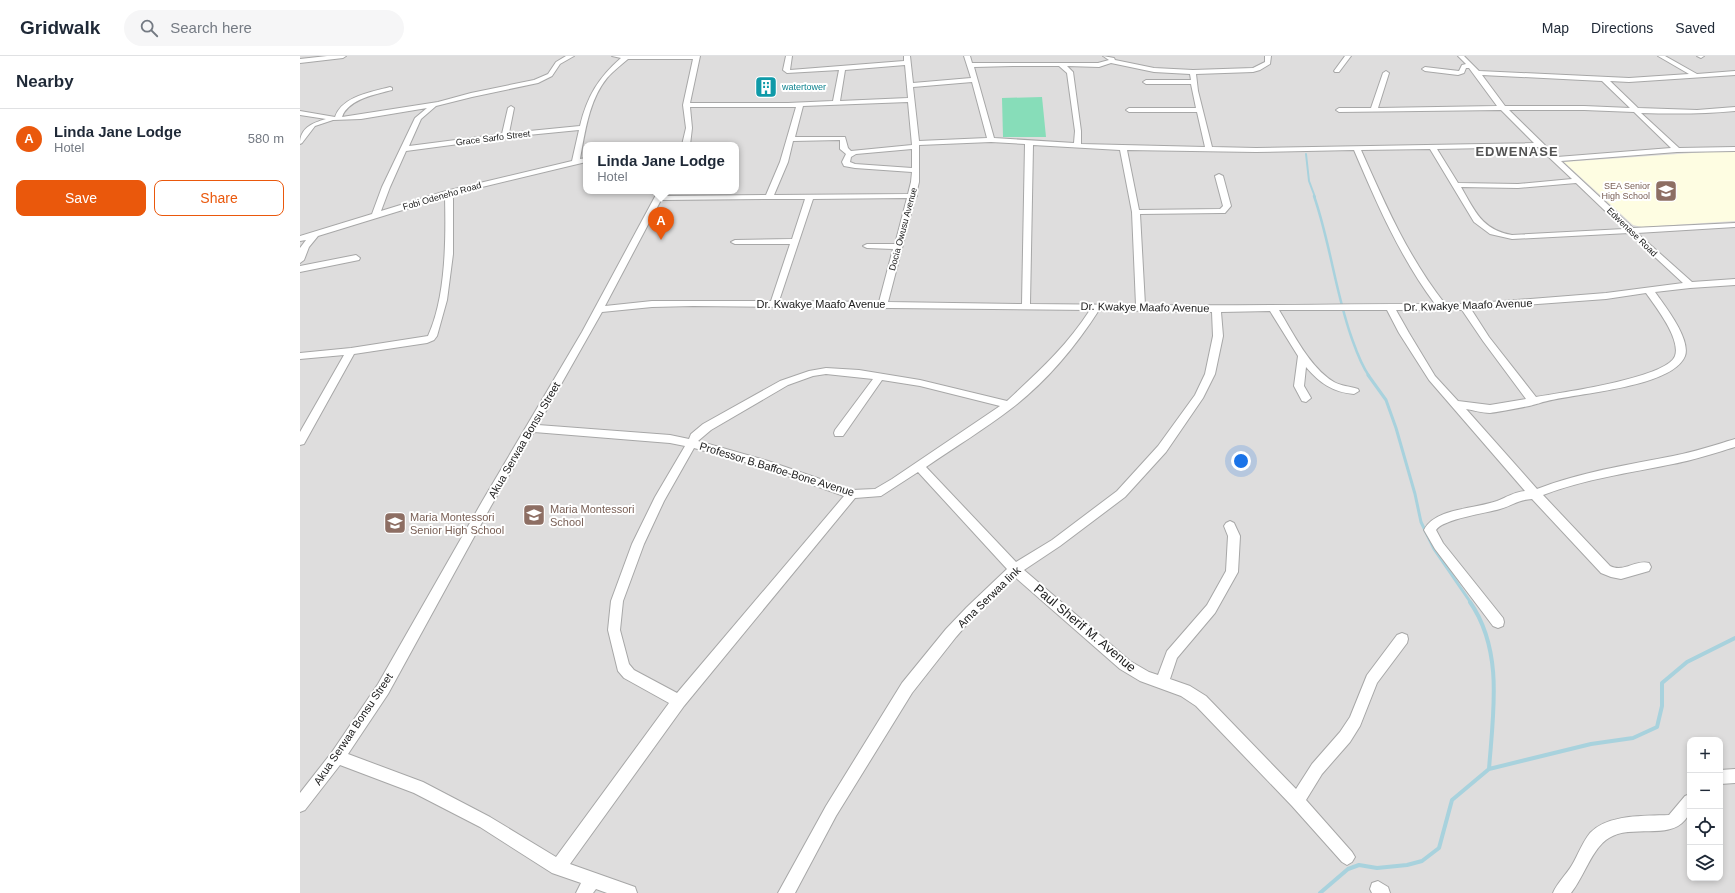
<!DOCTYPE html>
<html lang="en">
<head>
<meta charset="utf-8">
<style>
  :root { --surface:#fff; --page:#f6f6f7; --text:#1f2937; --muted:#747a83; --line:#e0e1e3; --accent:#ea580c }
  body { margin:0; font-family:Helvetica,sans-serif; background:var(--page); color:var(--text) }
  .controls { position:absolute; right:12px; bottom:12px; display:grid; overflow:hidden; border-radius:8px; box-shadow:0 2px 6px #0003 }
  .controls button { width:36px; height:36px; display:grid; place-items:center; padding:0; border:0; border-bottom:1px solid var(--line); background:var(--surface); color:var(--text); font:20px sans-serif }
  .you { position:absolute; left:941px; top:405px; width:14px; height:14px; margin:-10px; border:3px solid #fff; border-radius:50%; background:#1a73e8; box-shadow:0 0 0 6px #1a73e833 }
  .badge { display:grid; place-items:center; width:26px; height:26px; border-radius:50%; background:var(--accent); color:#fff; font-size:13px; font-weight:700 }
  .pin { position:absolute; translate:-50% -33px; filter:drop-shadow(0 1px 2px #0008) }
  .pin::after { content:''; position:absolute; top:21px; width:14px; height:12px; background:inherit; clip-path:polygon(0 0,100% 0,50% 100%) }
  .popup { position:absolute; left:283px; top:86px; width:156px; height:52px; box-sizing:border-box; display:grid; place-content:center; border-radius:8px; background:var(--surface); filter:drop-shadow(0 1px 3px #0005); font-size:13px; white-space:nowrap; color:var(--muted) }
  .popup b { font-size:15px; color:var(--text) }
  .popup::after { content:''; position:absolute; left:50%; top:100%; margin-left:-8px; border:8px solid transparent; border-top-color:var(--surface) }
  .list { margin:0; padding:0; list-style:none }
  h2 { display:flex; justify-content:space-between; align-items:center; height:52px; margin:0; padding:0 16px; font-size:17px }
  h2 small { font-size:13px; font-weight:400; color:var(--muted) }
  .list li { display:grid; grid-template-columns:26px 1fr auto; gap:12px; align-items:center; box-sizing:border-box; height:60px; padding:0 16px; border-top:1px solid var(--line) }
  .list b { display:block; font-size:15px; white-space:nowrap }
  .list p { margin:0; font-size:13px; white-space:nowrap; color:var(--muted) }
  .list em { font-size:13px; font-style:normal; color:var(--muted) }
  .actions { display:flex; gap:8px; padding:12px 16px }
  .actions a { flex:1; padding:9px 0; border:1px solid var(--accent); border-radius:8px; text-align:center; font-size:14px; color:var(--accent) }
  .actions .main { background:var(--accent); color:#fff }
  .icon { flex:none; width:22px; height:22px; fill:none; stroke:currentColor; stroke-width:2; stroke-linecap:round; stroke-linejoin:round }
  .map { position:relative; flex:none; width:1435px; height:837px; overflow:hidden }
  header { display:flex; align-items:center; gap:24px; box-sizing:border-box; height:56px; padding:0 20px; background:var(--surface); border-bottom:1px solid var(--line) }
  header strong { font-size:19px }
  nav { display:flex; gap:22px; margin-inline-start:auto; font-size:14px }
  .search { width:280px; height:36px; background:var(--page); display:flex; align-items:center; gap:10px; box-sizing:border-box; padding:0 14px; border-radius:22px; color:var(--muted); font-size:15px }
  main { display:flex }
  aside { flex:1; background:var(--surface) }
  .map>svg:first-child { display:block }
</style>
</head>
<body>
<header>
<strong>Gridwalk</strong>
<div class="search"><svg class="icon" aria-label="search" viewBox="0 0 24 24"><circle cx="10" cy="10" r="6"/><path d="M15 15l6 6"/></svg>Search here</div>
<nav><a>Map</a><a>Directions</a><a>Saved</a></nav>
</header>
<main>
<aside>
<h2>Nearby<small></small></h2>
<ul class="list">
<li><span class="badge">A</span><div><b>Linda Jane Lodge</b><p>Hotel</p></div><em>580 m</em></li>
</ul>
<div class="actions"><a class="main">Save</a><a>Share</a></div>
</aside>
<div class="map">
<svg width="1435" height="837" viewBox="0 0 1435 837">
  <rect width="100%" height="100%" fill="#f0ede7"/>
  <path fill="#dedddd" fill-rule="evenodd" d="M0,0H1435V837H0ZM286,89H436V135H286ZM1390,684H1420V822H1390Z"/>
  <path fill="#fefde2" d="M1435,94V165L1342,171L1333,169L1264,106Z"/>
  <path fill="#87ddb9" d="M742,41L746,81H703L702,42Z"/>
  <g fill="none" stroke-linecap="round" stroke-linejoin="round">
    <path stroke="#a8d2dd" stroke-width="2" d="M472,47H491
      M1006,98L1009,125L1015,141"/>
    <path stroke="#a8d2dd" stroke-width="2.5" d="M1014,140C1030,186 1035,234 1051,280C1056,294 1060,307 1069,320"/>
    <path stroke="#a8d2dd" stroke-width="3" d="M1068,319L1086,344L1096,372L1115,438L1121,466L1134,493L1171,547"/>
    <path stroke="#a8d2dd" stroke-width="4" d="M1170,546C1204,595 1193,658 1189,713
      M1020,837L1048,813L1059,809L1077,812L1107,809L1122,805L1139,792L1152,744L1189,713L1291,688L1333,682L1357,671L1362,650V627L1387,606L1435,582"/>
    <g stroke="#a7a7a7" stroke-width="2">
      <path id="street" d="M27,0H46L43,2L0,7V3Z
        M266,0H274L260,8L252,20L238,27L172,41L136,50L121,63L109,90L202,78L208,52L211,50L214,52L209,77L280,70C287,41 298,22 321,2L312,0H400L390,47H488L533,45L539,14L487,17L483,14L486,0H492L490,14L604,5V0H610L613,27L671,22L664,0H670L672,7H798L809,4L803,0L814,2L815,4L854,12L893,14L953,12L965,6V0H971L970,8L960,14L953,16L896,18L898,35L912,91L956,92L1234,87L1201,54L1039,56L1036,54L1039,52H1071L1083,17L1086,15L1089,17L1078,52L1197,50L1169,12H1166L1164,17L1158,19L1125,15L1122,13L1125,11L1159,15L1162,9L1166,8L1158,0H1164L1179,15L1329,22L1389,18L1358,0H1365L1397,18L1435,15V19L1329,26L1310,25L1338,52L1397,54L1435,51V55C1404,58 1373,58 1341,57L1379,92L1435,91V95L1377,96L1261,105L1333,172L1435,167V171L1337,177L1392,226L1435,223V229L1390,232L1355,236C1365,250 1391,283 1385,300C1372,333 1270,337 1240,347C1232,350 1199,356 1190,357C1182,357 1173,354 1166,353L1237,433C1281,416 1327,409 1373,400C1394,396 1415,389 1435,383V391C1415,397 1394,404 1373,408C1329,417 1285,423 1243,439L1310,510C1324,517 1336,503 1349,507L1351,511L1349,515L1321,523L1311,521L1301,517L1232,443C1217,444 1214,449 1200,453C1187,457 1143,463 1136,474L1143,487L1203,562L1204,566L1203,570L1198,572L1193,570L1135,493L1124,474C1135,452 1175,453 1197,445C1207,441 1214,436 1225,435L1129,324L1099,277L1087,254H979C993,277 1010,312 1034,326C1041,330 1049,330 1058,333L1059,335L1054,338C1032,336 1020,327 1006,311L1004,330L1011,342L1006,346L1002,345L994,330L998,300L970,255L921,256L923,280L915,318L903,342L866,396L825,441L760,490L724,514L830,605L849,616L858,619L867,595L907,549L926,515L928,480L924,470L926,467L930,465L934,467L940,480L938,516L915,557L877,602L870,623L890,630L906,640L996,733L1012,708L1040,676L1050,661L1067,619L1097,579L1102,577L1107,579L1108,583L1107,587L1077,627L1060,670L1050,686L1022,718L1006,744L1052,796L1055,801L1052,806L1047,809L1042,806L992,750L896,650L881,640L840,625L820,613L715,521L675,559L656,581L612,637L536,760L495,837H478L526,750L602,627L646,573L667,551L707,513L618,416L581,440L555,442L384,650L270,808L335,831L337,837H307L296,833L293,837H276L281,827L252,817L180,771L114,737L40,709L5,754L0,756V737L32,696L78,628L183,444L282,276L358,135H366L363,140L466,139L480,106L496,51H390L392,72L390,89H382L386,72L383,49L393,3H328C321,9 313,15 307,22C289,44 285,76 280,103L286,102V106L153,138V198L147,244L137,280L134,284L127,287L54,298L4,388L0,389V376L44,299L0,303V297L51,292L128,280C146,241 146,183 145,141L18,180L9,191L4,204L0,207V192L6,184L0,185V180L72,158L82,131L115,62L127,52L61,63L33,64L15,70L2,87L0,88C0,72 12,67 26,63L0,59V55L35,61C42,40 72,36 90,31L92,32V34C77,38 48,43 42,61L138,46L171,37L234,24L248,18L256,6ZM811,7L854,16L890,18L891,24H846L843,26L846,28H891L896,52H829L826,54L829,56H897L905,91L781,88V75L773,16L767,10L799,11ZM605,9L608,42L540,45L545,14ZM713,10H759L767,17L775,75L774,87L694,82L674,11ZM1182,19L1302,25L1330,52L1284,50H1205ZM672,26L687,82L619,85L613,31ZM608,46L612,89L551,95L548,92L545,81H495L503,50ZM1209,54H1284L1334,56L1371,92L1257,101ZM279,74L272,105L146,135L81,155L90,131L106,95L228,79ZM540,84V93L546,98L542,106L544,110L555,112L612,116L611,126L608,138L474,139L488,106L493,85ZM691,86L725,88L722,248L588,246L615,142L617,140L616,138L619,126V89ZM733,89L820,94L832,156L836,249L730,248ZM1238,91L1272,123L1218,128L1158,127L1137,93ZM612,93V112L555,108L550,106L551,101L556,98ZM1130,93L1174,166L1190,178L1212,183L1329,177L1383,227L1306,237L1165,248H1145C1108,201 1085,148 1061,94ZM827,94L956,96L1054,94C1077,148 1100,201 1135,248C1038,248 942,250 845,249L840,158L922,157H925L931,150L923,120L919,118L915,120L923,150L920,153L839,154ZM1276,127L1324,173L1212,179C1182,174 1175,155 1161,131L1218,132ZM607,142L595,188H567L563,190L567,192L593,193L579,246L479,245L513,143ZM466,143H505L492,183L435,184L431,186L435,188H490L471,245H352L305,250L361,144ZM1346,237C1356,251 1381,283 1375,300C1367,322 1259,337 1236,341L1189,281L1171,253L1306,243ZM393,250L790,254C766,291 739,315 707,345L620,324L559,314L526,312L509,315L480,325L403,368L391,378L389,383L370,379L238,369L302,256L352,251ZM799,254L912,256L913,280L905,318L895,339L858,390L817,435L752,484L716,506L626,411C655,391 685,373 712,352C746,326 776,290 799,254ZM1096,254H1162L1183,285L1226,343L1190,349L1158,345L1135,320L1109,277ZM526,318L573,323L535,374L534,377L535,380H543L582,324L620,330L700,350L592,423L575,433L552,434L468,405L398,385L411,374L488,329L513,320ZM234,376L370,387L385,390L355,441L332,488L311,545L308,574L318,615L324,622L369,647L256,801L190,761L123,726L48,698L88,638L191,450ZM394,392L462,411L544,440L377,637L334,614L329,608L320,574L323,545L344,488L364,445Z
        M1045,0H1051L1039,16H1035L1034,15Z
        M1397,0H1404L1401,2Z
        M56,199L60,202L59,204L0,216V210Z
        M1435,713V727L1420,728V714Z
        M1390,738C1390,743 1391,751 1390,756C1389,759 1387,761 1385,764C1369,784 1331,768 1309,782C1292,792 1284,821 1271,837H1253C1257,827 1266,819 1272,809C1278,799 1282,787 1290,777C1308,758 1345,760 1369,759L1385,740Z
        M1078,825L1088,831L1090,837H1072L1070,833L1072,827Z"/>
    </g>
    <use href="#street" fill="#fff" fill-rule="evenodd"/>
  </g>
  <defs>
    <g id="building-square" transform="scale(1.15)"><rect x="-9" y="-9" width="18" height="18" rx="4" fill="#0f9aa8" stroke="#fff"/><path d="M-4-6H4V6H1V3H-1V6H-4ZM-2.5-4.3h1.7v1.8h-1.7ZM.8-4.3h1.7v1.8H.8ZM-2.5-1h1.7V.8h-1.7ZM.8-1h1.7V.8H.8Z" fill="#fff"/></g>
    <g id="school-square" transform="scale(1.15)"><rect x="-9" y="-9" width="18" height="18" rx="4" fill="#8d6e63" stroke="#fff"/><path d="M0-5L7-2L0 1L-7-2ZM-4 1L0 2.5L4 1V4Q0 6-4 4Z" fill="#fff"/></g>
  </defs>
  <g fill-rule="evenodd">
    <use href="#building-square" x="466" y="31"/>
    <use href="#school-square" x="1366" y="135"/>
    <use href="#school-square" x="234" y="459"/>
    <use href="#school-square" x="95" y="467"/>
  </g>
  <g text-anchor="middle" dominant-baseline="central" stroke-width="4" stroke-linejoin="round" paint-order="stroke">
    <g font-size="9" fill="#0d838f" stroke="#fff" text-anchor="start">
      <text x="482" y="31">watertower</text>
    </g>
    <g font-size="9" fill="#202020" stroke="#fff">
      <text transform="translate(193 82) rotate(-7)">Grace Sarfo Street</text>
      <text transform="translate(142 140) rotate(-16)">Fobi Odeneho Road</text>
      <text transform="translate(603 173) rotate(-75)">Docia Owusu Avenue</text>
      <text transform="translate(1332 176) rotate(44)">Edwenase Road</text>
    </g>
    <g font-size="9" fill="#785e54" stroke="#fff" text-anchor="end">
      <text x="1350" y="130">SEA Senior<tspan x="1350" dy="10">High School</tspan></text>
    </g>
    <g font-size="11" fill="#202020" stroke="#fff">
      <text x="521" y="248">Dr. Kwakye Maafo Avenue</text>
      <text transform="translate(1168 249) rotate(-2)">Dr. Kwakye Maafo Avenue</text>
      <text transform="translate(845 251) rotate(1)">Dr. Kwakye Maafo Avenue</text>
      <text transform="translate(224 384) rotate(-60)">Akua Serwaa Bonsu Street</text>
      <text transform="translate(477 413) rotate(17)">Professor B.Baffoe-Bone Avenue</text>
      <text transform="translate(689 541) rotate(-44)">Ama Serwaa link</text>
      <text transform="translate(53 673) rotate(-56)">Akua Serwaa Bonsu Street</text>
    </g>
    <g font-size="11" fill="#785e54" stroke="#fff" text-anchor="start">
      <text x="250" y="453">Maria Montessori<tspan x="250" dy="13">School</tspan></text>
      <text x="110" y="461">Maria Montessori<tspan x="110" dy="13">Senior High School</tspan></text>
    </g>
    <g font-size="13" font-weight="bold" letter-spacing="1" fill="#535353" stroke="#fff">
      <text x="1217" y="95">EDWENASE</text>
    </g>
    <g font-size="13" fill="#202020" stroke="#fff">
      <text transform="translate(785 572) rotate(40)">Paul Sherif M. Avenue</text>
    </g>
  </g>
</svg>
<div class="controls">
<button>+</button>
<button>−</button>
<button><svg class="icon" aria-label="locate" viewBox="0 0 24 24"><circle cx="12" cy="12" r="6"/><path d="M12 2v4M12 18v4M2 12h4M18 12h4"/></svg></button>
<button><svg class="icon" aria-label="layers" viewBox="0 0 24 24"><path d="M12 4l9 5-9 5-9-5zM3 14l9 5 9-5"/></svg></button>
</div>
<div class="you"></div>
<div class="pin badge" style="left:361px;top:184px">A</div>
<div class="popup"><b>Linda Jane Lodge</b>Hotel</div>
</div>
</main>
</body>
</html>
